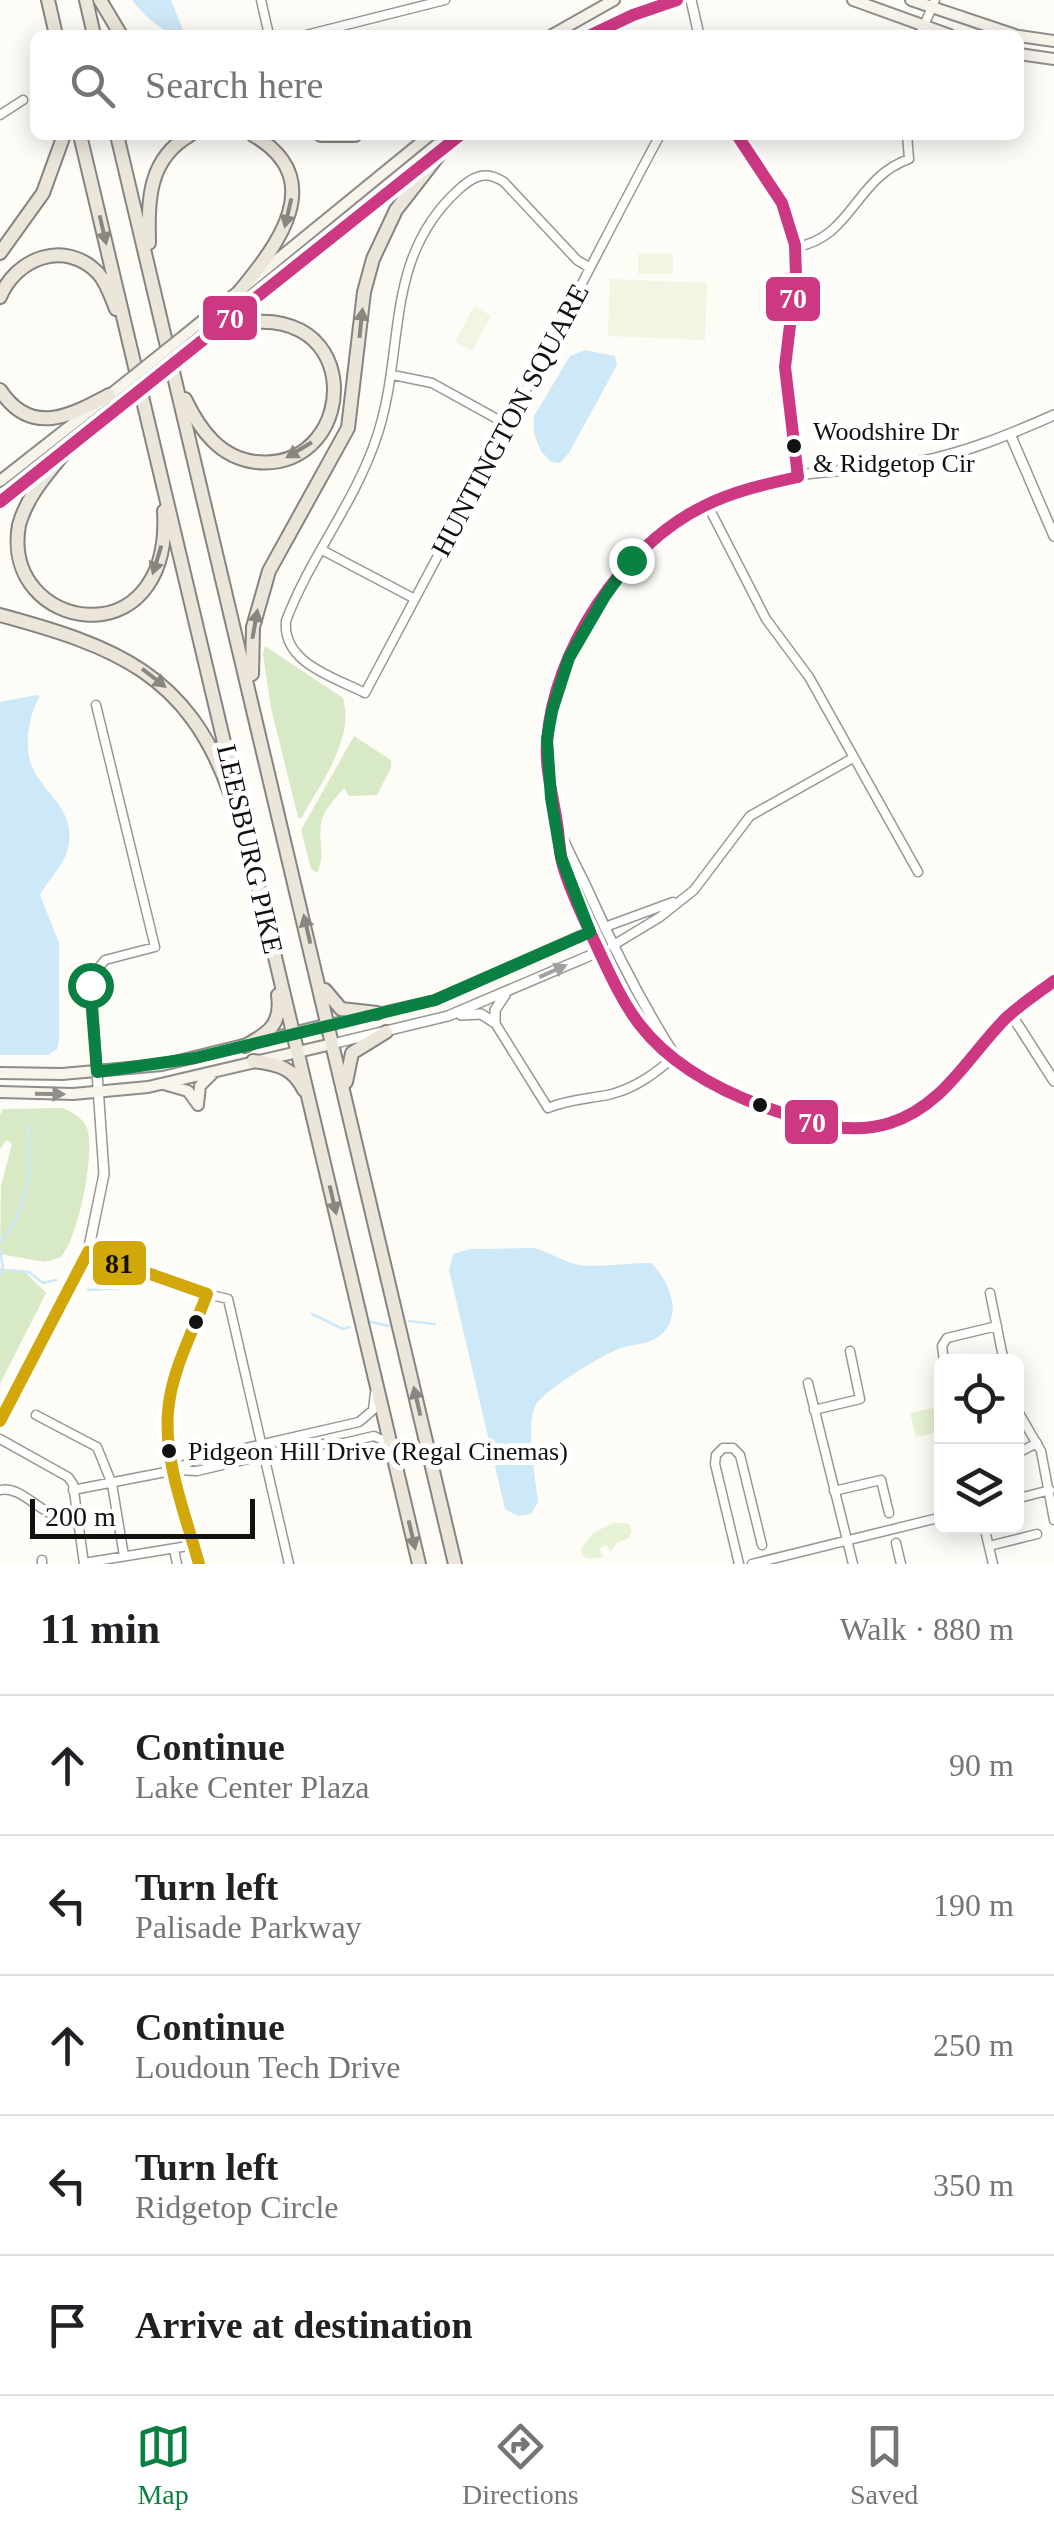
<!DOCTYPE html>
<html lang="en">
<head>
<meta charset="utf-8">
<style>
  :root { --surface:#fff; --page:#f2f2f2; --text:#202124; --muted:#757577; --line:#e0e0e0; --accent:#0b8043 }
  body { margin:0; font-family:"Times New Roman",serif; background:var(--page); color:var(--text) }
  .controls { position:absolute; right:30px; bottom:30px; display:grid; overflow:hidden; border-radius:15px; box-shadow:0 5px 25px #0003 }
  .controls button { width:90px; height:90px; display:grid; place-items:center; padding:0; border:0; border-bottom:2px solid var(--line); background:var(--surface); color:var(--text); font:50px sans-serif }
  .scale { position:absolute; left:30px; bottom:25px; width:225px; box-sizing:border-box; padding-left:10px; border:5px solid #111; border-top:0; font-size:28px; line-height:35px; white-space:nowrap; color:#111; -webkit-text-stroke:8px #fff; paint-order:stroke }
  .stop { position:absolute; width:30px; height:30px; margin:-22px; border:8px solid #0b8043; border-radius:50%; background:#fff }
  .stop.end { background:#0b8043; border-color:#fff; box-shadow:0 2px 10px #0008 }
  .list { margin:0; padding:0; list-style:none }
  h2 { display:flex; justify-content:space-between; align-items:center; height:130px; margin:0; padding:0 40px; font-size:42px }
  h2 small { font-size:32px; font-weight:400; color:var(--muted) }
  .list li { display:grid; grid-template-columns:65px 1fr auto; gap:30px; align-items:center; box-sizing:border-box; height:140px; padding:0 40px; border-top:2px solid var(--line) }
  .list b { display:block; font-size:38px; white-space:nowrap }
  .list p { margin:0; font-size:32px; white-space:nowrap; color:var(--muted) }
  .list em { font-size:32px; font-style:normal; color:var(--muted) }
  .icon { flex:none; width:55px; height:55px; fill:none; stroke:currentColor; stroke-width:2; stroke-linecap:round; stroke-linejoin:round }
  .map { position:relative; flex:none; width:1054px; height:1564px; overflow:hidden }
  .search { position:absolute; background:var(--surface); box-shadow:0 5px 25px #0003; left:30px; right:30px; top:30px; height:110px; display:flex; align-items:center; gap:25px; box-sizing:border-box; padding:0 35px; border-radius:15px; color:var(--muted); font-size:38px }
  .sheet { height:830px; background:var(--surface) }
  nav { display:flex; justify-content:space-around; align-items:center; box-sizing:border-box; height:140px; border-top:2px solid var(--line); background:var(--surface); font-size:28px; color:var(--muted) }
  nav a { display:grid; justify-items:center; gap:5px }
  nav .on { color:var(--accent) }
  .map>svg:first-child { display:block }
</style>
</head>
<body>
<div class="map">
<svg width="1054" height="1564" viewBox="0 0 1054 1564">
  <rect width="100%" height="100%" fill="#fdfcf7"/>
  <path fill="#e7f3d7" d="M933,1408L939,1432L916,1437L910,1413Z
    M615,1522L629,1524L632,1531L629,1538L617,1543L611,1552L606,1545L599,1549L603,1557L589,1559L583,1556L581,1549L593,1533Z"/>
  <path fill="#d8eac5" d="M265,646L343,698C355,740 320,783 301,819L298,817L271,708L263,654Z
    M354,736L391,760V768L377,795L349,796L344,788C336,798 323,810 321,823C318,841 326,855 317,873L311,869L301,830Z
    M63,1108C72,1112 83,1118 87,1128C96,1152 78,1239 61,1257L45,1262L0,1254L1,1186L12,1144L7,1140L0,1149V1115L3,1109Z
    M0,1268L26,1273L46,1293L0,1384Z"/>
  <path fill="#f0f6e1" d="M673,253V274H638V254Z
    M610,279L707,283L705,340L608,336Z
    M474,306L491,316L472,351L455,342Z"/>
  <path fill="#cde8f7" d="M132,0H171L185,35C164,35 145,17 132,0Z
    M585,350L615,356L617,365L569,453L560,463L551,462L541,451L534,434V416L570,356Z
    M37,695L40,696C29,714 24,744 31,764C42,794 77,808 68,848C64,866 49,878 40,895L59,943V1041L57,1049L48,1055H0V702Z
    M534,1248C550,1252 563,1262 579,1265C602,1268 628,1262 651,1263C670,1282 685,1317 658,1337C648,1345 633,1344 621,1348C601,1355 550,1387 537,1403C524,1420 536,1480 538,1502L531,1514L518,1516L505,1509L449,1270L453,1254L470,1249Z"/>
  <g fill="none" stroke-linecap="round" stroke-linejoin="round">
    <path stroke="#cde8f7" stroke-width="2.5" d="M0,1242C33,1204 29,1172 28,1124
      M0,1249L3,1269
      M0,1274L4,1270L29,1272L43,1283L56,1280
      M88,1290L122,1288
      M312,1314L343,1329L350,1327
      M409,1321L435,1324
      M370,1322L389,1326"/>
    <g stroke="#979795" stroke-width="11">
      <path id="minor" d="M261,0L269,35
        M306,35L445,0
        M920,35L935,0
        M0,115L23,100
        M796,247C852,238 855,178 909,159L907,135
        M590,268L577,260L504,182C485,169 472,177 457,191C381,262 407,353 375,442C353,505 309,559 286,621C282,663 334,677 365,693L560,326C593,262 626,198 660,135
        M393,375L432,383L508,425
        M707,504L766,619L809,677L918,872
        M322,550L415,599
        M96,705L155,947L105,960L91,977L97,1072
        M605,927L673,902
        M612,946L660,917L694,890L750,816L853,758
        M495,1023L548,1108C569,1099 590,1099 612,1094C637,1087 656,1073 675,1056
        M88,1252L207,1294C194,1332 172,1372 168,1412C164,1454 189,1522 199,1564
        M990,1293L1004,1362
        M207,1294L228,1299L289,1564
        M944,1362L942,1346L947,1338L997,1326
        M808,1383L853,1564
        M1016,1408L1041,1451L1054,1520
        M814,1410L860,1399L850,1351
        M36,1415L97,1447L112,1484L124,1556
        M0,1439L68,1477L73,1484L84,1564
        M1016,1454L1037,1443
        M176,1470L193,1460L359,1422L373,1410L375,1393
        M0,1490C27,1485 44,1525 77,1517
        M73,1490L176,1470L197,1471L308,1445L344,1443L374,1436L389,1443
        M834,1491L881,1480L889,1513
        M1016,1499L1050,1490
        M984,1526L993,1564
        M896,1543L901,1564
        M989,1546L1037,1534
        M174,1549L177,1564
        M42,1560V1564
        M84,1563L194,1545
        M739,1564L715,1464L716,1455L723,1448H733L740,1455L762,1545
        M752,1564L942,1517"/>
    </g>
    <g stroke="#979795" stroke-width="12">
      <path id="tertiary" d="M691,0L699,35
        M737,135C757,166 782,193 792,229C804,271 787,310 785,352C783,393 793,436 798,477
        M1010,434L1054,536
        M560,838C563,888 610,987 642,1026C687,1084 814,1144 888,1124C941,1109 966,1063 1001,1025C1016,1007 1036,995 1054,981
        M1011,1014L1054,1081
        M461,1015L481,1014L495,1023
        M495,1023V1010L505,995
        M329,1024L435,1000L592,931
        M332,1044L448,1016L603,950
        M675,1056C642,1004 615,951 590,895C580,872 566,850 558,826C532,751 556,675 596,610C636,546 688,506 760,483C804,470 870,470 918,462C965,453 1011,434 1054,415
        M0,1421L88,1252L104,1174L97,1072"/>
    </g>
    <g stroke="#8e8d8b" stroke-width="14">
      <path id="secondary" d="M853,0L950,35
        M911,0L1015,35
        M552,35L614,0
        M591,35L633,15L677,0
        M1019,36L1054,41
        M1019,54L1054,59
        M180,339L430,135
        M184,353L460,135
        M70,444L129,397
        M0,481L125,383
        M0,502L57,455
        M0,1073L62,1074L162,1065L329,1024
        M167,1085L188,1091L198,1105
        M0,1092L73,1094L148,1087L332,1044
        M198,1104L200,1086L214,1072"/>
    </g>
    <g stroke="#858482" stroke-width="16">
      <path id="trunk" d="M48,0L56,35
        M86,0L94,35
        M100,0L121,35
        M80,135L419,1564
        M117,135L455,1564
        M321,135H355
        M149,243C148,200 148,159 190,135
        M0,253L43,193L64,135
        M239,292C278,245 329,179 253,135
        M0,297C16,258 65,239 98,273C107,283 111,297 116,309
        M0,390C31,437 70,416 109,395
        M185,399C200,430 220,458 256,462C364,473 369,278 213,331
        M74,441C54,467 28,492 19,525C0,632 173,662 164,511
        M0,615C114,646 188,673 230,793
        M252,674L253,627L269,571L348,428L364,292L373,259L396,210L445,147
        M325,990L341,1009L377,1013
        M245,1046C269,1033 282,1024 278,995
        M253,1061C277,1064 293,1067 304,1090
        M346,1082L352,1053L386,1032"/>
    </g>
    <use href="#minor" stroke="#fffffe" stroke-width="8"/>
    <use href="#tertiary" stroke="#fffffe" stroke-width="9"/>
    <use href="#secondary" stroke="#f6f4eb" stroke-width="10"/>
    <use href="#trunk" stroke="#ece5da" stroke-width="12"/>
    <g stroke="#8e8d8b" stroke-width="14" stroke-linecap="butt">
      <path id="secondary-bridge" d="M125,383L180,339
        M129,397L184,353"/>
    </g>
    <use href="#secondary-bridge" stroke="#f6f4eb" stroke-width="10"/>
    <g stroke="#fff" stroke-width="20">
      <path id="bus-1" d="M591,35L633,15L677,0
        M737,135L782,203L795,245L796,275L785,367L798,477
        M798,477C766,484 734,491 704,506C622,546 553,651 547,742C545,767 552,792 556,817C559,832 559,847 562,862C568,886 580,910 590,932C605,963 619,998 640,1025C674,1069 728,1095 779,1112C814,1125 853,1135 890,1123C944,1106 969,1055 1006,1018C1021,1004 1038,993 1054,981
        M0,502L460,135"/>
    </g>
    <g stroke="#fff" stroke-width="20">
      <path id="bus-2" d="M0,1421L88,1252L207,1294C193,1332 171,1371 168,1412C164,1463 186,1516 199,1564"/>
    </g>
    <use href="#bus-1" stroke="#cd3883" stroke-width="12"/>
    <use href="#bus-2" stroke="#d1a709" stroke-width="12"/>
  </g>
  <defs><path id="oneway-solid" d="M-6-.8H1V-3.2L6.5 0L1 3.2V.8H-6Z" transform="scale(2.5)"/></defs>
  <g fill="#898680">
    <use href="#oneway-solid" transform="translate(288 213) rotate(103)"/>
    <use href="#oneway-solid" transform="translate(103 230) rotate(77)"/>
    <use href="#oneway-solid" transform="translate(361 323) rotate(-84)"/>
    <use href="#oneway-solid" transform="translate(299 450) rotate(149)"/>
    <use href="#oneway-solid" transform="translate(157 560) rotate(107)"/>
    <use href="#oneway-solid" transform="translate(255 624) rotate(-80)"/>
    <use href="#oneway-solid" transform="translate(154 678) rotate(38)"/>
    <use href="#oneway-solid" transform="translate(307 929) rotate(-103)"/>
    <use href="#oneway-solid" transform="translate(333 1200) rotate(77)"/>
    <use href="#oneway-solid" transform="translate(417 1401) rotate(-103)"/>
    <use href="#oneway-solid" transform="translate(412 1535) rotate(77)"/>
  </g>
  <use fill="#a0a09f" href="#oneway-solid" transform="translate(553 971) rotate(-24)"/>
  <use fill="#8f8e89" href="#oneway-solid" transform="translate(50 1094) rotate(1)"/>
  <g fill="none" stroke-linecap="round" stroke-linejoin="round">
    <path stroke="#0b8043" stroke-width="12" d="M90,985L97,1072L195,1058L435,1000L590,932L561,857L551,798L547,739L552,711L569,658L605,596L631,560"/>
  </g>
  <g fill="#111" stroke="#fff" stroke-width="4">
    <circle cx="794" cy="446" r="9"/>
    <circle cx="760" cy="1105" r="9"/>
    <circle cx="196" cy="1322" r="9"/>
    <circle cx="169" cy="1451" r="9"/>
  </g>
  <g text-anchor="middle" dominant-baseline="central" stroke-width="10" stroke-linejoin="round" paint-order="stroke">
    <g font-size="26" fill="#111" stroke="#fff" text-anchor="start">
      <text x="813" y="431">Woodshire Dr<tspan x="813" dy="32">&amp; Ridgetop Cir</tspan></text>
      <text x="188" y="1451">Pidgeon Hill Drive (Regal Cinemas)</text>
    </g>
    <g font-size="28" fill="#111" stroke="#fff">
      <text transform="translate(510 420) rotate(-62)">HUNTINGTON SQUARE</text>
      <text transform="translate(250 849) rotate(77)">LEESBURG PIKE</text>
    </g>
  </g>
  <g stroke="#fff" stroke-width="4">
    <rect x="764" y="275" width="58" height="48" rx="10" fill="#cd3883"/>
    <rect x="201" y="294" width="58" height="48" rx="10" fill="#cd3883"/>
    <rect x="783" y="1098" width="57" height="48" rx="10" fill="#cd3883"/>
    <rect x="91" y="1239" width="57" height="48" rx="10" fill="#d1a709"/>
  </g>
  <g font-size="28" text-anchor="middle" font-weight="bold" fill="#fff">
    <text x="793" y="308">70</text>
    <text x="230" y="328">70</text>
    <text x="812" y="1132">70</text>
  </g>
  <g font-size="28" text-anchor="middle" font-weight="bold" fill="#111">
    <text x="119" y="1273">81</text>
  </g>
</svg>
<div class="controls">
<button><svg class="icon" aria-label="locate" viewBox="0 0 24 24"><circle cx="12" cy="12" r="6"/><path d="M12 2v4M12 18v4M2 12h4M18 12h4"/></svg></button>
<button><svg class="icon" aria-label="layers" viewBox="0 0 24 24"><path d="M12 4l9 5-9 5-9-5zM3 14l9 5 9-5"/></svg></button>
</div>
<div class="scale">200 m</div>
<div class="stop" style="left:90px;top:985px"></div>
<div class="stop end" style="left:631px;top:560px"></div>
<div class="search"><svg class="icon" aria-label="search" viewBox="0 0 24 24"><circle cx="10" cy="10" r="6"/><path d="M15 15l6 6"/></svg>Search here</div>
</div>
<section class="sheet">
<h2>11 min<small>Walk · 880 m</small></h2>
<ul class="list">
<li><svg class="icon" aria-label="ahead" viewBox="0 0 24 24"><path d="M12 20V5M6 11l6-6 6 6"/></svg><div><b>Continue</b><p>Lake Center Plaza</p></div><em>90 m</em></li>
<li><svg class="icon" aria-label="left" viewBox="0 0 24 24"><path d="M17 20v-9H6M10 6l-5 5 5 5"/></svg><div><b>Turn left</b><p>Palisade Parkway</p></div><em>190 m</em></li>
<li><svg class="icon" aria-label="ahead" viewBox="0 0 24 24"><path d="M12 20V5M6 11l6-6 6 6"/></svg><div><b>Continue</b><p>Loudoun Tech Drive</p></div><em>250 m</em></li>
<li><svg class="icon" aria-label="left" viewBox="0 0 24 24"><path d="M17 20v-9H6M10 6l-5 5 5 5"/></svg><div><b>Turn left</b><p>Ridgetop Circle</p></div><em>350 m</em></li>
<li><svg class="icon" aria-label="arrive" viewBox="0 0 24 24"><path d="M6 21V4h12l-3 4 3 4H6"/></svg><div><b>Arrive at destination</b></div></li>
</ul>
</section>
<nav>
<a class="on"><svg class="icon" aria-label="map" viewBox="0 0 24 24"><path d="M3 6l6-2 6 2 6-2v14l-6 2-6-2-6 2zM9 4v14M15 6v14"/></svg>Map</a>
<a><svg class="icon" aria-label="directions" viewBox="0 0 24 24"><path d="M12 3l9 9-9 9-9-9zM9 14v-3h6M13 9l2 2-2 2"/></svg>Directions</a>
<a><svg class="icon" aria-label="saved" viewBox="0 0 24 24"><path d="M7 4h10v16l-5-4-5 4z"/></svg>Saved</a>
</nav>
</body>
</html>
